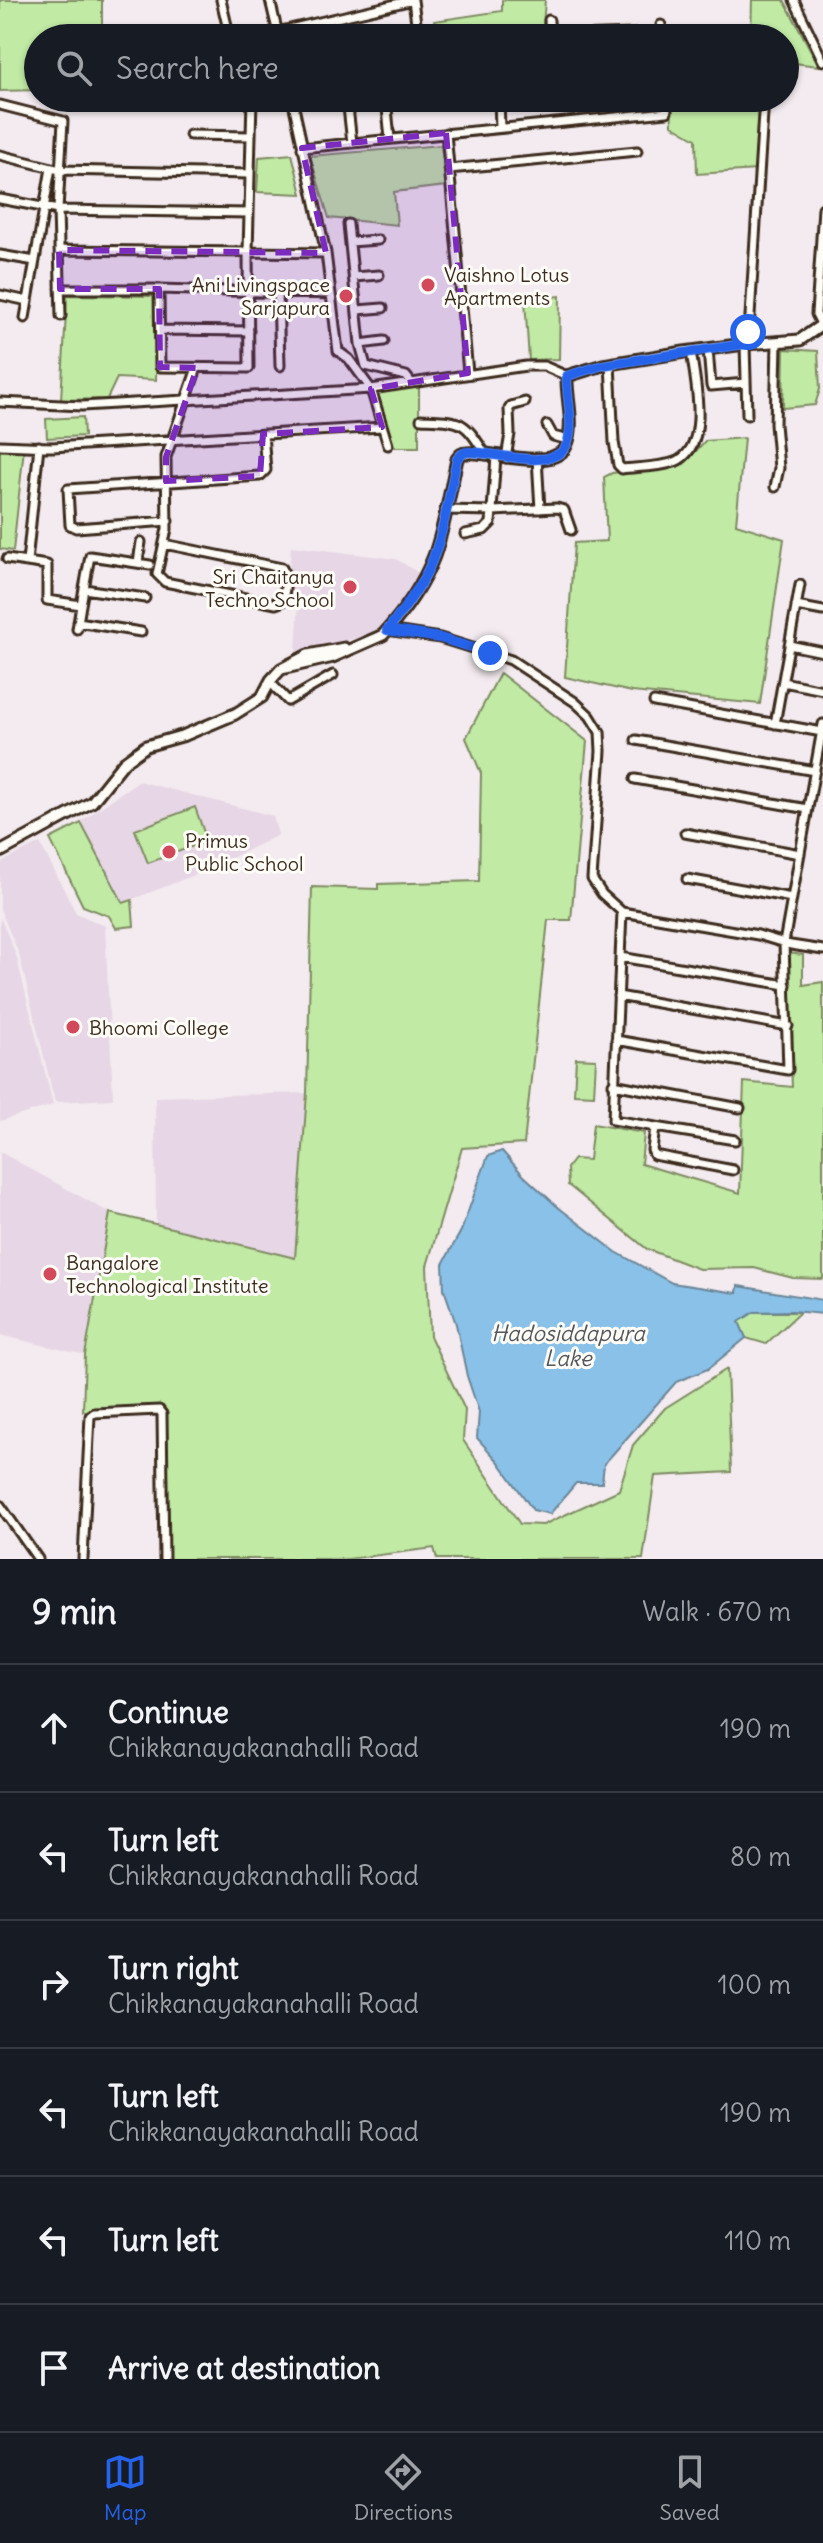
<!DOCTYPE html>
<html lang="en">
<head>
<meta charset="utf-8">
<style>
  :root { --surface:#171b24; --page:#242831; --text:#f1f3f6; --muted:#9ea1a6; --line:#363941; --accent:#2563eb }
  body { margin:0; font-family:Delius,sans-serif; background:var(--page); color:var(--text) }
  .stop { position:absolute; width:24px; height:24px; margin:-18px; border:6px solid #2563eb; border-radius:50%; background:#fff }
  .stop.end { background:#2563eb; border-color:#fff; box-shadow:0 2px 8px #0008 }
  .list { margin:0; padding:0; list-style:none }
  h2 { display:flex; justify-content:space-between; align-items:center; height:104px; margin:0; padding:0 32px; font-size:34px }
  h2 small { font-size:26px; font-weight:400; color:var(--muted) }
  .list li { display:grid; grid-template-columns:52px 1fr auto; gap:24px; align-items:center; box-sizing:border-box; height:128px; padding:0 32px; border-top:2px solid var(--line) }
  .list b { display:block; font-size:30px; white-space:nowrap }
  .list p { margin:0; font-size:26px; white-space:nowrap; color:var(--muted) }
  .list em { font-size:26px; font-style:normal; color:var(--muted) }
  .icon { flex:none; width:44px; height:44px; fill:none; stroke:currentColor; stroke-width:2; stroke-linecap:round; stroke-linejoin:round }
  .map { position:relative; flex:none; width:823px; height:1559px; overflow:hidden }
  .search { position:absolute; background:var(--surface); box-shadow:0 2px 6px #0004; left:24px; right:24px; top:24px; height:88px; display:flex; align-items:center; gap:20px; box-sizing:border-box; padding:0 28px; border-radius:44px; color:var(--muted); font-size:30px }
  .sheet { height:872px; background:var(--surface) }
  nav { display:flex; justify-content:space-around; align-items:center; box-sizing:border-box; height:112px; border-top:2px solid var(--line); background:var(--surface); font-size:22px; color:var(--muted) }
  nav a { display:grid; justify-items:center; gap:4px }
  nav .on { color:var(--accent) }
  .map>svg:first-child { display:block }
</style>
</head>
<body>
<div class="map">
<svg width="823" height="1559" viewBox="0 0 823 1559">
  <rect width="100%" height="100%" fill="#f3ebef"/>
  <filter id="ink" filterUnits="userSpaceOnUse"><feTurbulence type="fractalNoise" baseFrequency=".0125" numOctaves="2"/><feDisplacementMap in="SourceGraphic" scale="16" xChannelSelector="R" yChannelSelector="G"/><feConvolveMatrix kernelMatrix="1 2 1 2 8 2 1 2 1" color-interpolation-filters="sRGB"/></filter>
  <g filter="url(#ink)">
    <path fill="#e7d6e5" d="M291,546L396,559L420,574L382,632L296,652L299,601H287Z
      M138,781L273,816L278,835L207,870L123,903L80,822Z
      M40,843L76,913L105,926L113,1099L55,1102L19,954L0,909V863Z
      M0,917L16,955L53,1105L0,1121Z
      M307,1093L295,1259L156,1224L155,1097Z
      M0,1152L110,1213L85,1355L0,1335Z"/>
    <path fill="#c1eaa5" stroke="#7e8a62" stroke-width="2" d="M0,0H102V38H38V90L0,91Z
      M502,0H545L542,38H436L434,21L502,11Z
      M752,0H784L819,66L785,62V38H751Z
      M671,98H760L756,170L697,174L696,139L672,125Z
      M441,145L446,186L394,192L397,225L329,218L310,156Z
      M292,154L302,194L257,192L259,157Z
      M67,295L157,296L156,380L117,378L107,399L61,400Z
      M560,296L559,359L529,360L525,300Z
      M784,349L818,351L820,389L815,405L783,408Z
      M414,382L419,383V447H391L377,394Z
      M83,417L84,436L47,438L46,419Z
      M744,438L736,524L784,539L760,704L632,692L565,677L574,543L607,541L604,477L612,473L684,464L705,441Z
      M0,448H24L13,551L0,549Z
      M500,673L587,741L571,920H548L524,1144L462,1148L427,1266L430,1336L465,1410L463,1440L520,1524L543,1525L619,1490L633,1445L665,1408L727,1369L731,1472L655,1476L643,1559H437L434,1548L348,1559H165L163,1406L83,1411L85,1355L110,1213L295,1258L307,1093L312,887L378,889V884L479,881L481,773L466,738Z
      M195,807L207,841L148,863L135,830Z
      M81,823L123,903L132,900L134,926L116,928L109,916L83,906L50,839Z
      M787,953L803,955V985L823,982V1279L793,1278L754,1268L699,1269L647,1249L568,1185L567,1168L574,1159L589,1160L593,1124L644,1133L641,1164L740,1193L744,1082L792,1087Z
      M576,1058L596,1059L594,1095L574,1094Z
      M754,1312H800L766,1344L746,1338L738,1322Z"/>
    <path fill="#8ac1e8" stroke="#6a8597" stroke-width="2" d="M502,1151L523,1175L558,1207L616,1252L672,1283L737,1293L738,1286L823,1300V1314L792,1311L754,1312L739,1322L746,1338L708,1369L676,1382L604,1464L602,1483H576L550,1514L533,1510L498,1461L477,1438L479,1412L467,1376L456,1324L444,1289L443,1264L461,1231L488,1156Z"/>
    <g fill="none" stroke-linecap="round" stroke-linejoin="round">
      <g stroke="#3b2a1e" stroke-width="13">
        <path id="minor" d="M221,0L230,38
          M270,0L279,38
          M413,0L418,38
          M794,0L823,61
          M549,20L550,38
          M661,25L662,38
          M378,31L379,38
          M277,32L413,0
          M550,37L662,33
          M109,38V34
          M339,38H340
          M252,98L248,252L326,253
          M292,98L326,253L338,351L349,359L371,389L526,366H544L567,376
          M347,98L352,143
          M386,98L390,139
          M499,98L500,128
          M0,105L63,121L58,210L61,316
          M446,133L468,373
          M190,135L251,136
          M302,148L667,112L666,98
          M0,155L60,170L250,174
          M449,169L637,151
          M0,199L58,210L249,213
          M348,224L360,344L366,366L406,376L410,381
          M350,242L378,240
          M59,250L248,252L249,368L160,367L159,289H60
          M0,255L35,261
          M354,277L379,275
          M159,289L331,294
          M278,292L280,366
          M0,295L28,301
          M357,310L383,308
          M25,318L51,168
          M821,324L816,314L823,208
          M160,330L249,331
          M360,344L384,341
          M708,349L711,386L746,383
          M610,364L614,442L618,465L622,469C637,467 667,467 679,460C710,442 695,381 691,351
          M0,402L82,406L371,389L388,445
          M747,415L745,344L750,316L764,98
          M421,419C463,421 463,419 486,455
          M547,425L553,436L568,440
          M0,445L52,447L382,427
          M39,446L27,562L47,565V600L81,605L77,629
          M506,458L510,434L509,409L511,406L525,402
          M537,458L540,509
          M775,487L779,468L775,424L777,343
          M445,510L493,511L557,508L564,510L571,530
          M168,521L76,528L70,525L68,489L260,476L266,470L263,434
          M465,534L484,530L491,523L496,457
          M164,544L282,568C287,578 286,593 281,602L276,604L165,582L157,574L167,529L166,457L197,368
          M7,559L27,562
          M138,563L141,542
          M84,589L145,598
          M81,605L90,556L150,565
          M796,606L823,611
          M78,622L141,632
          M387,630L440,638L511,660L575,702L590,716L600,732L601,751L592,879L602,894L622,912L758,935L791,945L823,950
          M789,645L823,652
          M270,682L288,701L333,675
          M783,682L823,690
          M654,702L822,732
          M775,724L800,585
          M636,740L815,771
          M635,779L808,809
          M685,833L800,854
          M687,879L792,898
          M622,912L613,1120L735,1140
          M620,957L786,985
          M618,996L788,1026
          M616,1040L788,1070L784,943L823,724
          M613,1084L740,1108
          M655,1128L652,1150L654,1155L733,1170
          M0,1505L38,1559
          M83,1559L90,1416L94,1413L159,1410L162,1414L164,1559"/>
      </g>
      <g stroke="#3b2a1e" stroke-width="15">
        <path id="major" d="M281,669L333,657L383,635C404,612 423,585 434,556C445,526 450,491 457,459C460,455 461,453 467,453C489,450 556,474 567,444C575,424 566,397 567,376L603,365L684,352L745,344L800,340L823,324
          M0,852L92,802L124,762L146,746L185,735L235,714L262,697L271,680L281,669L308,655L344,648"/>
      </g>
      <use href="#minor" stroke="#fdfcf7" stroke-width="7"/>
      <use href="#major" stroke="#fdfcf7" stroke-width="9"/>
    </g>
  </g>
  <g fill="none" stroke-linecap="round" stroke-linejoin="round" filter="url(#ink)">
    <path stroke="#2563eb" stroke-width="10" d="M490,653L440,638L387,630C403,611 418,591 429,568C444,535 449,495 457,459C460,456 461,453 467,452C489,450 555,474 567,444C575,424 566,397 567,376L603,365L745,344L748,332"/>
  </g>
  <path fill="#7b2cbf" fill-opacity="0.2" stroke="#7b2cbf" stroke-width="6" stroke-dasharray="16 10" stroke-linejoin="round" d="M446,133L468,373L371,389L382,427L263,434L260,476L166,481V457L197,368L160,367L159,289H60L59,250L326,253L302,148Z"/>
  <g fill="#d1495b" stroke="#fdfcf7" stroke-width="3">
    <circle cx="428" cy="285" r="8"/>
    <circle cx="346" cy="296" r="8"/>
    <circle cx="350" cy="587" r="8"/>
    <circle cx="169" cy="852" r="8"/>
    <circle cx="73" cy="1027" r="8"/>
    <circle cx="50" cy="1274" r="8"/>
  </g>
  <g text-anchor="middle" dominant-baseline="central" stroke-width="6" stroke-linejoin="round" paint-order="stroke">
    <g font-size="20" fill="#3b2a1e" stroke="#fdfcf7" text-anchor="start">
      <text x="444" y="274">Vaishno Lotus<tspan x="444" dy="23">Apartments</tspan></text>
      <text x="330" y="284" text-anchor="end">Ani Livingspace<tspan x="330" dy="23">Sarjapura</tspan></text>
      <text x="334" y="576" text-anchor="end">Sri Chaitanya<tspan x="334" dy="23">Techno School</tspan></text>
      <text x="185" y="840">Primus<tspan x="185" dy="23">Public School</tspan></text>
      <text x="89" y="1027">Bhoomi College</text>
      <text x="66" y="1262">Bangalore<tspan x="66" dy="23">Technological Institute</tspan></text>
    </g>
    <g font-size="22" font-style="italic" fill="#53575b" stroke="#fdfcf7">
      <text x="568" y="1333">Hadosiddapura<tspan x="568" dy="25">Lake</tspan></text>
    </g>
  </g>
</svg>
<div class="stop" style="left:748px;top:332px"></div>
<div class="stop end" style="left:490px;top:653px"></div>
<div class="search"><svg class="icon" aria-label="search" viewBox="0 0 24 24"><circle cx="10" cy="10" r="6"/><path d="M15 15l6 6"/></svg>Search here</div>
</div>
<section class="sheet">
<h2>9 min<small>Walk · 670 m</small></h2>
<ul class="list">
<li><svg class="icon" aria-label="ahead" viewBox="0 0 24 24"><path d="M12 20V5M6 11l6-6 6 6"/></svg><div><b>Continue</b><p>Chikkanayakanahalli Road</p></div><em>190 m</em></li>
<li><svg class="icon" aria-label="left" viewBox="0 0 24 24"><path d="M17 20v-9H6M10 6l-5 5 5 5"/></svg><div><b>Turn left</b><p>Chikkanayakanahalli Road</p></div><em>80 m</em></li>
<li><svg class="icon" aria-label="right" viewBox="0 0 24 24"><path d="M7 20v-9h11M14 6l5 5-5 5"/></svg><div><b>Turn right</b><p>Chikkanayakanahalli Road</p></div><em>100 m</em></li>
<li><svg class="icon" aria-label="left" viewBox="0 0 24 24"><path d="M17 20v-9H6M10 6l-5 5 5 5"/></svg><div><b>Turn left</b><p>Chikkanayakanahalli Road</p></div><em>190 m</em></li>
<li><svg class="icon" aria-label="left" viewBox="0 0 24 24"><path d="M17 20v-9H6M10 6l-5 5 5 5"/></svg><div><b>Turn left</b></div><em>110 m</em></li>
<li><svg class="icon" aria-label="arrive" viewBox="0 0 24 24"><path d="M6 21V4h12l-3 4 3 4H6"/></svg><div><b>Arrive at destination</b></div></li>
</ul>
</section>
<nav>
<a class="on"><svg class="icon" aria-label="map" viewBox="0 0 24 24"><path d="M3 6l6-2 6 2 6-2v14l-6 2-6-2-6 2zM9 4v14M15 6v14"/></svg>Map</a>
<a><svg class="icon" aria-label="directions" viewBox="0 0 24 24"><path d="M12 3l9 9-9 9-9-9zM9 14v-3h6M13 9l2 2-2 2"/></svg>Directions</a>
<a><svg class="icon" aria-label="saved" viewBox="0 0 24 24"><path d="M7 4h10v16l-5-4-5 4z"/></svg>Saved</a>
</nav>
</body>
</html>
